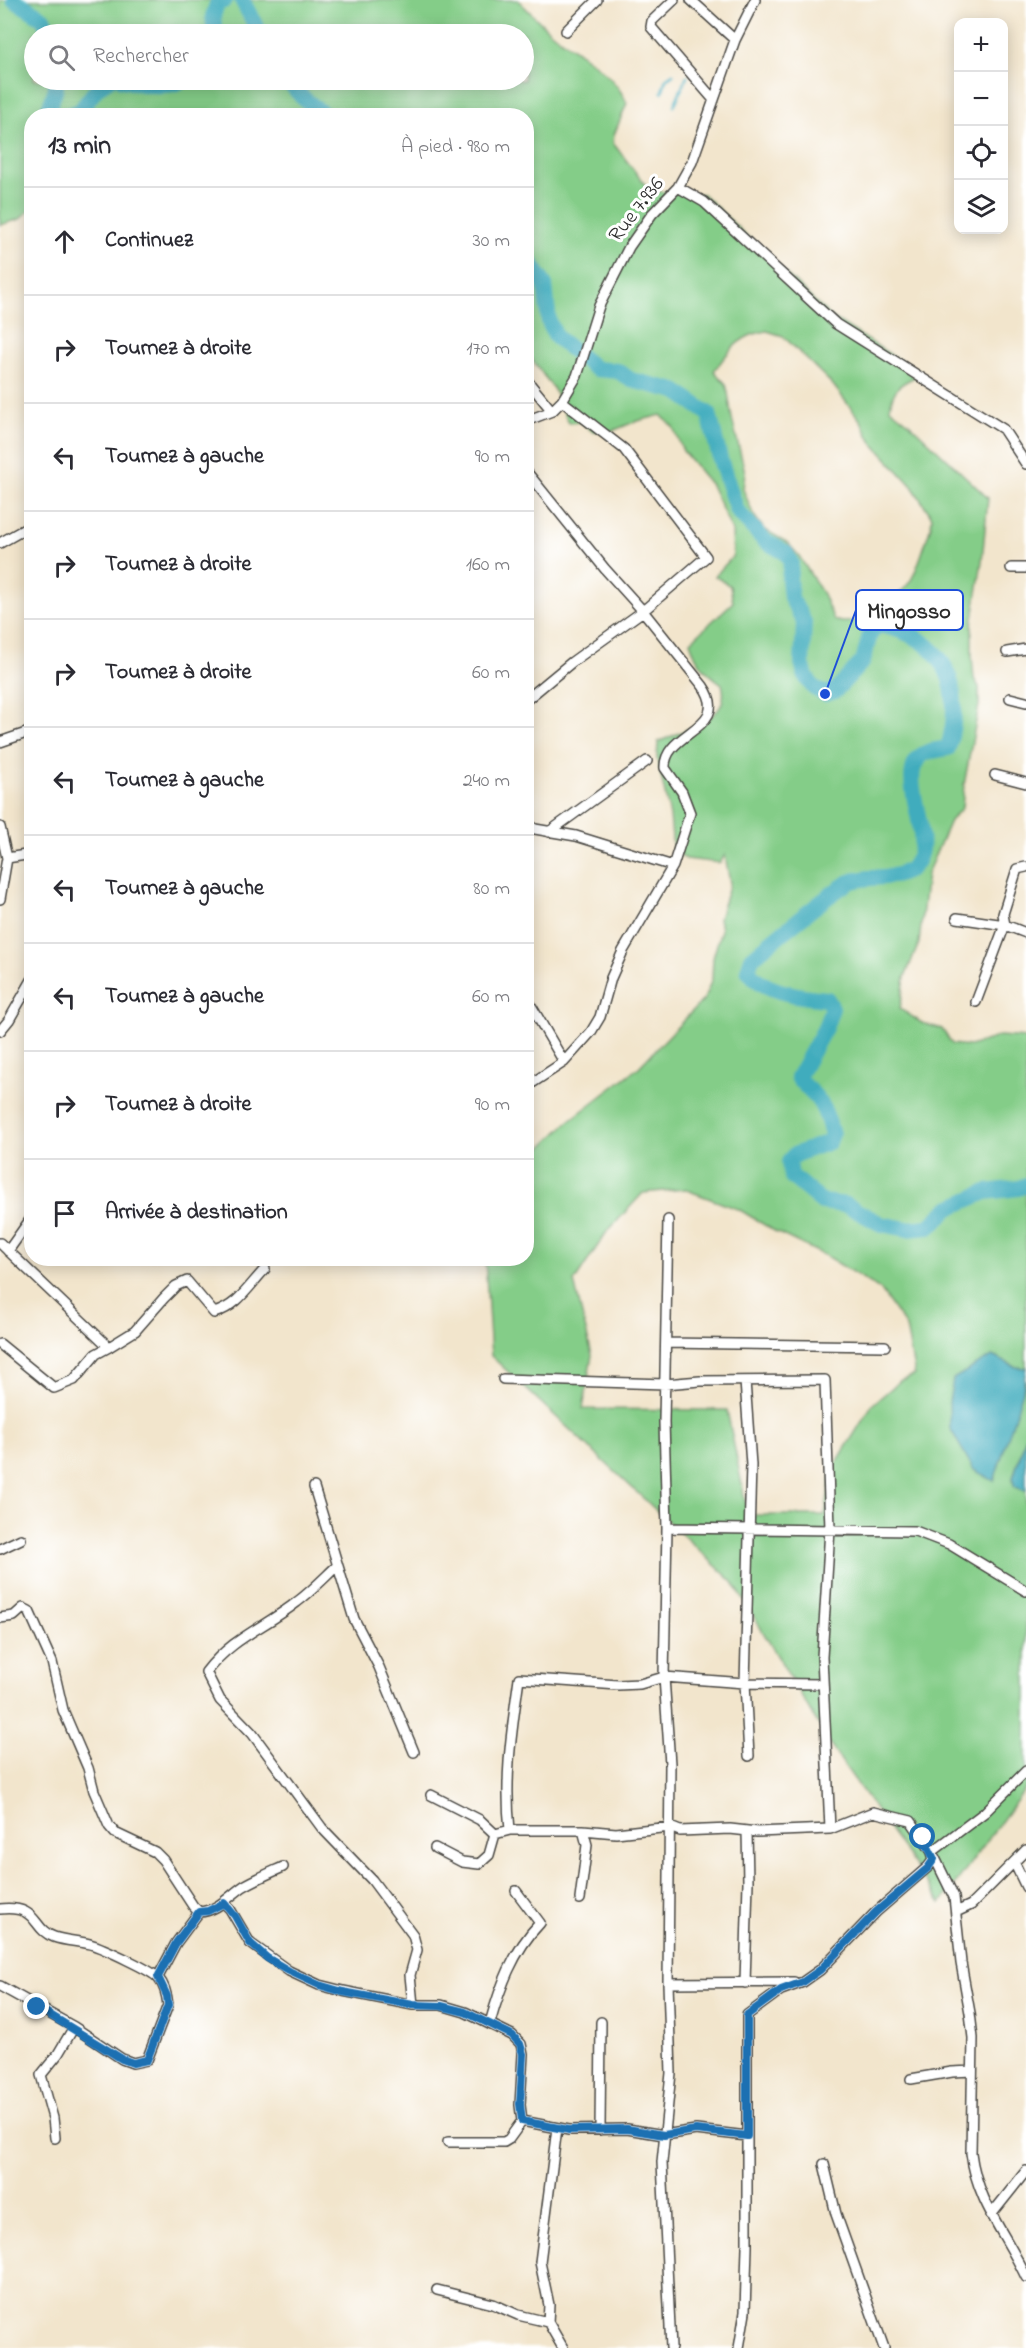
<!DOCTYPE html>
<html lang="fr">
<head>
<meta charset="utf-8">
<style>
  :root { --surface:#fff; --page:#f2f2f3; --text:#2b2b33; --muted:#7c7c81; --line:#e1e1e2 }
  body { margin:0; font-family:"Indie Flower",sans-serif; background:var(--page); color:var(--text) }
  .controls { position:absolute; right:18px; top:18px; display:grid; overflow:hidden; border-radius:12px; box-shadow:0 3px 15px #0003 }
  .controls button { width:54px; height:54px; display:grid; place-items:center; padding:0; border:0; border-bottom:2px solid var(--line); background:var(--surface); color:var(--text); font:30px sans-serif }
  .stop { position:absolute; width:18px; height:18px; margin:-14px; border:4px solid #1f6fb2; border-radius:50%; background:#fff }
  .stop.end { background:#1f6fb2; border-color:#fff; box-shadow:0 2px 6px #0008 }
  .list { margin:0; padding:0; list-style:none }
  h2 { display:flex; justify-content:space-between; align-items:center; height:78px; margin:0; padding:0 24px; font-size:26px }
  h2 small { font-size:20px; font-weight:400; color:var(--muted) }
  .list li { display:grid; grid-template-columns:39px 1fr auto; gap:18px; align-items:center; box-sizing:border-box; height:108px; padding:0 24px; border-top:2px solid var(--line) }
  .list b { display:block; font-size:22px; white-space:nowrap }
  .list em { font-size:20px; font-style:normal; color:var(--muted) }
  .icon { flex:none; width:33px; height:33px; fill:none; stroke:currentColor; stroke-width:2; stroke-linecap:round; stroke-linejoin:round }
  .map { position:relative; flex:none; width:1026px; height:2348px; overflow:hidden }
  .search { position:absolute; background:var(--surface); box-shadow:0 3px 15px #0003; left:24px; top:24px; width:510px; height:66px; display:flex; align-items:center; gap:15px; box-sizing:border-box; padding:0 21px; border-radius:33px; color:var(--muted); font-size:22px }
  .panel { position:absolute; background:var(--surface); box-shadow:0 3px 15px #0003; left:24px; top:108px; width:510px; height:1158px; border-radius:24px }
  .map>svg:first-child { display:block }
</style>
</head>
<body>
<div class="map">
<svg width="1026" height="2348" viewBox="0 0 1026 2348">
  <rect width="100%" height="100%" fill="#fff"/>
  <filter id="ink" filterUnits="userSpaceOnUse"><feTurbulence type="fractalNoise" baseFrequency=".0167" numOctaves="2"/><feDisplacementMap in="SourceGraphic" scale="12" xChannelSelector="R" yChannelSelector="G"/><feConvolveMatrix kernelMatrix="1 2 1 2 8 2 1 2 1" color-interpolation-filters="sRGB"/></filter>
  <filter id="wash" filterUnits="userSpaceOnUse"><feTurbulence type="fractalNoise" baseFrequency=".008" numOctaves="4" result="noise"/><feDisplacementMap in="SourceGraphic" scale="24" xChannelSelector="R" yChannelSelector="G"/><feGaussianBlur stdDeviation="1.35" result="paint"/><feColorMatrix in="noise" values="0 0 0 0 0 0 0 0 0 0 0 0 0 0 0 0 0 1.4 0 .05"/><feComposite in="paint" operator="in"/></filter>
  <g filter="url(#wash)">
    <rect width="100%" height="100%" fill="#f2e5cc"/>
    <path fill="#84cd88" stroke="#587c5a" stroke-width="1.5" fill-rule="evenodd" d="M0,0H518C529,11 540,23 552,33C579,54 613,71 627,103L614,135L613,143L650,191L703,194L830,316L921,374C902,383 893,386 890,408L909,423L988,498L982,561L972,626V657L974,679L979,687V705L964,785L962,808L950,821L927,874L919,943L905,977L900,1009L922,1023L942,1029L952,1044L970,1046L1000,1036L1026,1038V1368L1016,1367L992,1356L1023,1391L1026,1379V1436L1013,1478L1014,1486L1026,1491V1788L941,1903L835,1752L733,1582L491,1356L485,1259L526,1258L527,1157L538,1151L569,1121L639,1067L704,999L712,979L713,958L721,930L719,918L730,883L725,855L720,863L686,859L673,849L670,816L657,758L658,742C673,735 713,721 720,707C724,700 724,691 722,684C705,672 696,662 690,642L733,602L730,586L715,576L733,556L732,531L711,485L683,451L673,427L661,415L634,422L610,432L592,431L581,422L569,423L553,388L527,353L526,116H32L31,209L20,219L0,225ZM34,34H524V80H34ZM767,331L783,336L833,385L861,421L871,441L912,486L932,517L931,526C926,540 917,573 909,583C896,600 856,630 834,620L823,594L799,556L788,543L764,529L753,514L743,489L745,472L732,419L728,393L726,384L714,371C730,350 739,335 767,331ZM684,1189L740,1210L776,1232L826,1256L880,1289L906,1327L915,1375L901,1380L872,1405L832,1470L825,1515H748L727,1410L583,1409L592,1355L574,1282L606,1233L643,1193Z"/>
    <path fill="#3facbd" stroke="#356c74" stroke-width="1.5" d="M992,1356L1016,1367L1026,1368L1023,1391L994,1481L974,1470L950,1428L949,1402L953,1379Z
      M1026,1436V1491L1014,1486L1013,1478Z"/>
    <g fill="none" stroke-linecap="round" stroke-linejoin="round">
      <path stroke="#3facbd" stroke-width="3" d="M662,92L666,79L673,74
        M674,106L687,76"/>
      <path stroke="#3facbd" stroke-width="16" d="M14,0L43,18L50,34
        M242,0L260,34
        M215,34L213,16L217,4L225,0
        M56,80V88L47,114L58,116
        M122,80C139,84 169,90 183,80
        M287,80L302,97L326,116
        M66,116L80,111L98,87L109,80
        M526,255L545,285L549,322L556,337L596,369L618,371L631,380L676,391L709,414L720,459L737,511L765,541L786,553L791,563L789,579L791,598L804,622L802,663L806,677L814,688L825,694L835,691L863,661L871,631L879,625C947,637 965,687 948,748C940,750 928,750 922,755C895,776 934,831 917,861C904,884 871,873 850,882C838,888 827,898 816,906C794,923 773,940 752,958L748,970C764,994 802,996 827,999L832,1008L825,1028L798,1077C802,1085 809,1088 814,1095C824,1105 828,1121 832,1134L829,1142L794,1155L789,1162L791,1176L822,1202L846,1205L881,1224L907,1229L929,1227L949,1208L986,1192L1019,1188L1026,1185"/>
    </g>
  </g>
  <g filter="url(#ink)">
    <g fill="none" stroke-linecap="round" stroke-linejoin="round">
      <g stroke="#494743" stroke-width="12">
        <path id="minor" d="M674,0L652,21L651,27L714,100
          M691,0L735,40
          M566,31L597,0
          M678,187L704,202L836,324L1003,429L1026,464
          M526,379L552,411
          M526,421L552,411L562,401L577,376L599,306L629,247L652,214L678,187L692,162L735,40L755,0
          M526,471L605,569L643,611L572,662L526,700
          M0,543L32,525
          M1011,568H1026
          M1007,652L1026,649
          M1010,698L1026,702
          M0,742L32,731
          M995,775L1026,783
          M526,822L535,829L576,836L673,866
          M0,827L7,858L0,899
          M549,832L647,761
          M7,858L32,854
          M957,918L1005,925L1026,933
          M526,997L564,1062
          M976,1002L1005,925L1003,914L1017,869L1026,867
          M0,1031L9,1020L32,980
          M526,1087L564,1062L591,1032L600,1017L611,978L623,951L673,866L690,813L682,792L665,768C663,731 733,729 703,686L643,611L706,557L624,449L562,401
          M668,1220L664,1422L667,1528L664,1677L670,1764L668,1983L671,2073L662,2162L671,2348
          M0,1243L109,1347L96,1354L74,1380L54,1388L0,1344
          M8,1251L32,1217
          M666,1343L885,1346
          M109,1347L135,1331L164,1298L176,1286L187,1281L214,1313C238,1306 248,1287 265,1269
          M503,1379L665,1384L700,1381L825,1380L830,1529L822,1657L830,1829
          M745,1381L751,1465L745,1683L749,1756
          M314,1487L354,1619L379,1667L414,1752
          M667,1528L915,1531L949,1544L1026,1591
          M0,1549L21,1539
          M338,1565C325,1577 312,1591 297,1602C264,1628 233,1637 206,1672L220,1700L252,1733L322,1828L372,1880L413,1935L417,1950L410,1975L413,2005
          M0,1618L14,1616L23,1608L29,1611L52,1662L63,1710L88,1768L94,1791L109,1826L115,1833L155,1852L163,1860L193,1906L199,1912C218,1911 229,1896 244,1886C256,1879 270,1873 283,1867
          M823,1684L745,1683L664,1677L640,1684L618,1685L519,1678C512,1729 504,1778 510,1830H583L616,1833L670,1827L680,1831L730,1829L757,1832L830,1829L873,1812L911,1821L932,1852L985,1812L1026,1771
          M431,1795L480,1820L495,1834L510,1830
          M435,1848L462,1862L479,1864L489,1855L495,1834
          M1014,1862L1026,1887
          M580,1899L587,1845L583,1830
          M224,1903L230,1909L250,1943L289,1971L319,1985L343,1991L413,2005H441L465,2012L512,2035L521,2044L523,2054L520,2105L522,2121L569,2130L627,2129L664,2135L696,2130L747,2136
          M0,1909C40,1905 31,1929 54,1937C65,1941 78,1941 90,1944C101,1947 154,1971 159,1979C165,1986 167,1996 168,2005L147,2060L133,2063L122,2059L74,2027L0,1986
          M956,1912L971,1905L1026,1850
          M158,1977L176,1943L199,1912
          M668,1983L794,1982
          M745,1983L748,1882L747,1831
          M490,2023C500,1987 513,1951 540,1923L516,1891
          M911,2079L952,2072L972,2071
          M600,2130L601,2022
          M55,2138L53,2118L41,2075L58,2054L74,2027
          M448,2142H504L509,2139L522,2121
          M824,2164L836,2214L884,2348
          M991,2215L1026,2171
          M437,2290L493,2304L518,2315L548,2322L563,2348
          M548,2322L549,2305L540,2262L557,2128
          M739,2348L745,2312L747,2247V2015L781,1990L803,1982L820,1970L876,1912L928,1867L934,1859L932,1852L954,1897L961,1963L970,2013L973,2038L971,2153C977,2202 1006,2234 1026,2277"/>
      </g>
      <use href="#minor" stroke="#fff" stroke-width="9"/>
    </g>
  </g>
  <g fill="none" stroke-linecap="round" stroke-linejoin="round" filter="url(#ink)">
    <path stroke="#1f6fb2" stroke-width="8" d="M37,2007L122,2059L133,2063L147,2060L168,2005L167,1996L158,1977L176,1943L199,1912L208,1911L224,1903L235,1916L250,1943L267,1958L289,1971L319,1985L343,1992L413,2005L441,2006L465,2012L512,2035L520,2044L523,2054L520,2104L522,2121L569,2130L627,2129L664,2135L696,2130L747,2136V2015L781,1990L803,1982L820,1970L876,1912L928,1868L934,1859L923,1837"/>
  </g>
  <g text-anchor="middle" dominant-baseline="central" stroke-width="6" stroke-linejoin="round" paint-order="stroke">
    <g font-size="21" fill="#2b2b2b" stroke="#fff">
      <text transform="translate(637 210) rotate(-52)">Rue 7.936</text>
    </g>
  </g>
  <path fill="none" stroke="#1d4ed8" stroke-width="2" d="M825 694L856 610"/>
  <circle fill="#1d4ed8" stroke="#fff" stroke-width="2" cx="825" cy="694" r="6"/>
  <rect fill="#fff" stroke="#1d4ed8" stroke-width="2" x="856" y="590" width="107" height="40" rx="6"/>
  <g font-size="22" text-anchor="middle" font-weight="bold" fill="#2b2b2b">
    <text x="909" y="618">Mingosso</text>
  </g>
</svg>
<div class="controls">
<button>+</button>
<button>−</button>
<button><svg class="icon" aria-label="locate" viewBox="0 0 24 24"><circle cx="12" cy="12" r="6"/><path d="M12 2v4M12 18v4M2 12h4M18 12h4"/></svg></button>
<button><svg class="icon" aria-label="layers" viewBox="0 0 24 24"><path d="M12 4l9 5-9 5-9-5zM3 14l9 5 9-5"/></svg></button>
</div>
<div class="stop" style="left:923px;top:1837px"></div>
<div class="stop end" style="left:37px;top:2007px"></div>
<div class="search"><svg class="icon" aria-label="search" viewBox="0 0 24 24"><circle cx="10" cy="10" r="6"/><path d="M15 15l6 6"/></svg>Rechercher</div>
<section class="panel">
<h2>13 min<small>À pied · 980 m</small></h2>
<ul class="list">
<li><svg class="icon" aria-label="ahead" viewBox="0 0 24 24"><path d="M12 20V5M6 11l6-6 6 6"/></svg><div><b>Continuez</b></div><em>30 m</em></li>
<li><svg class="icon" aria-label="right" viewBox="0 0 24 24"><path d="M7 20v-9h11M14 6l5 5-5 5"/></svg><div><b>Tournez à droite</b></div><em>170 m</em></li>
<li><svg class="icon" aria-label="left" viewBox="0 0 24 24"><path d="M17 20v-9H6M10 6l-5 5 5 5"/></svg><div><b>Tournez à gauche</b></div><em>90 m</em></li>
<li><svg class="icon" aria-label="right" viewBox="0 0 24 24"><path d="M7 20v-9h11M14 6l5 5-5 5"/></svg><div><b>Tournez à droite</b></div><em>160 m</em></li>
<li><svg class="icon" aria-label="right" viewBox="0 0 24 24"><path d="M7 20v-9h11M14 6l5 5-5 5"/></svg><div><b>Tournez à droite</b></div><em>60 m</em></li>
<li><svg class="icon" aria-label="left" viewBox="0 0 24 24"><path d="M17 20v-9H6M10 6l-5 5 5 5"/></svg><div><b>Tournez à gauche</b></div><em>240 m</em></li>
<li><svg class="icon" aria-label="left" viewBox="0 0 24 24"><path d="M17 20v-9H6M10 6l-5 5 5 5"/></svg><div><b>Tournez à gauche</b></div><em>80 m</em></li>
<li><svg class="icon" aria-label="left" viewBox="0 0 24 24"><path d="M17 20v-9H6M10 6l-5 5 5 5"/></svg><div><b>Tournez à gauche</b></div><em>60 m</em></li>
<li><svg class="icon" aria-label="right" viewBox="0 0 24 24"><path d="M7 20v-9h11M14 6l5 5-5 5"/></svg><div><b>Tournez à droite</b></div><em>90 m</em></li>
<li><svg class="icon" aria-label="arrive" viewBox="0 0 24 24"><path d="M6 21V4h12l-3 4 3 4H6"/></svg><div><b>Arrivée à destination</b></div></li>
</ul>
</section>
</div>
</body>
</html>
